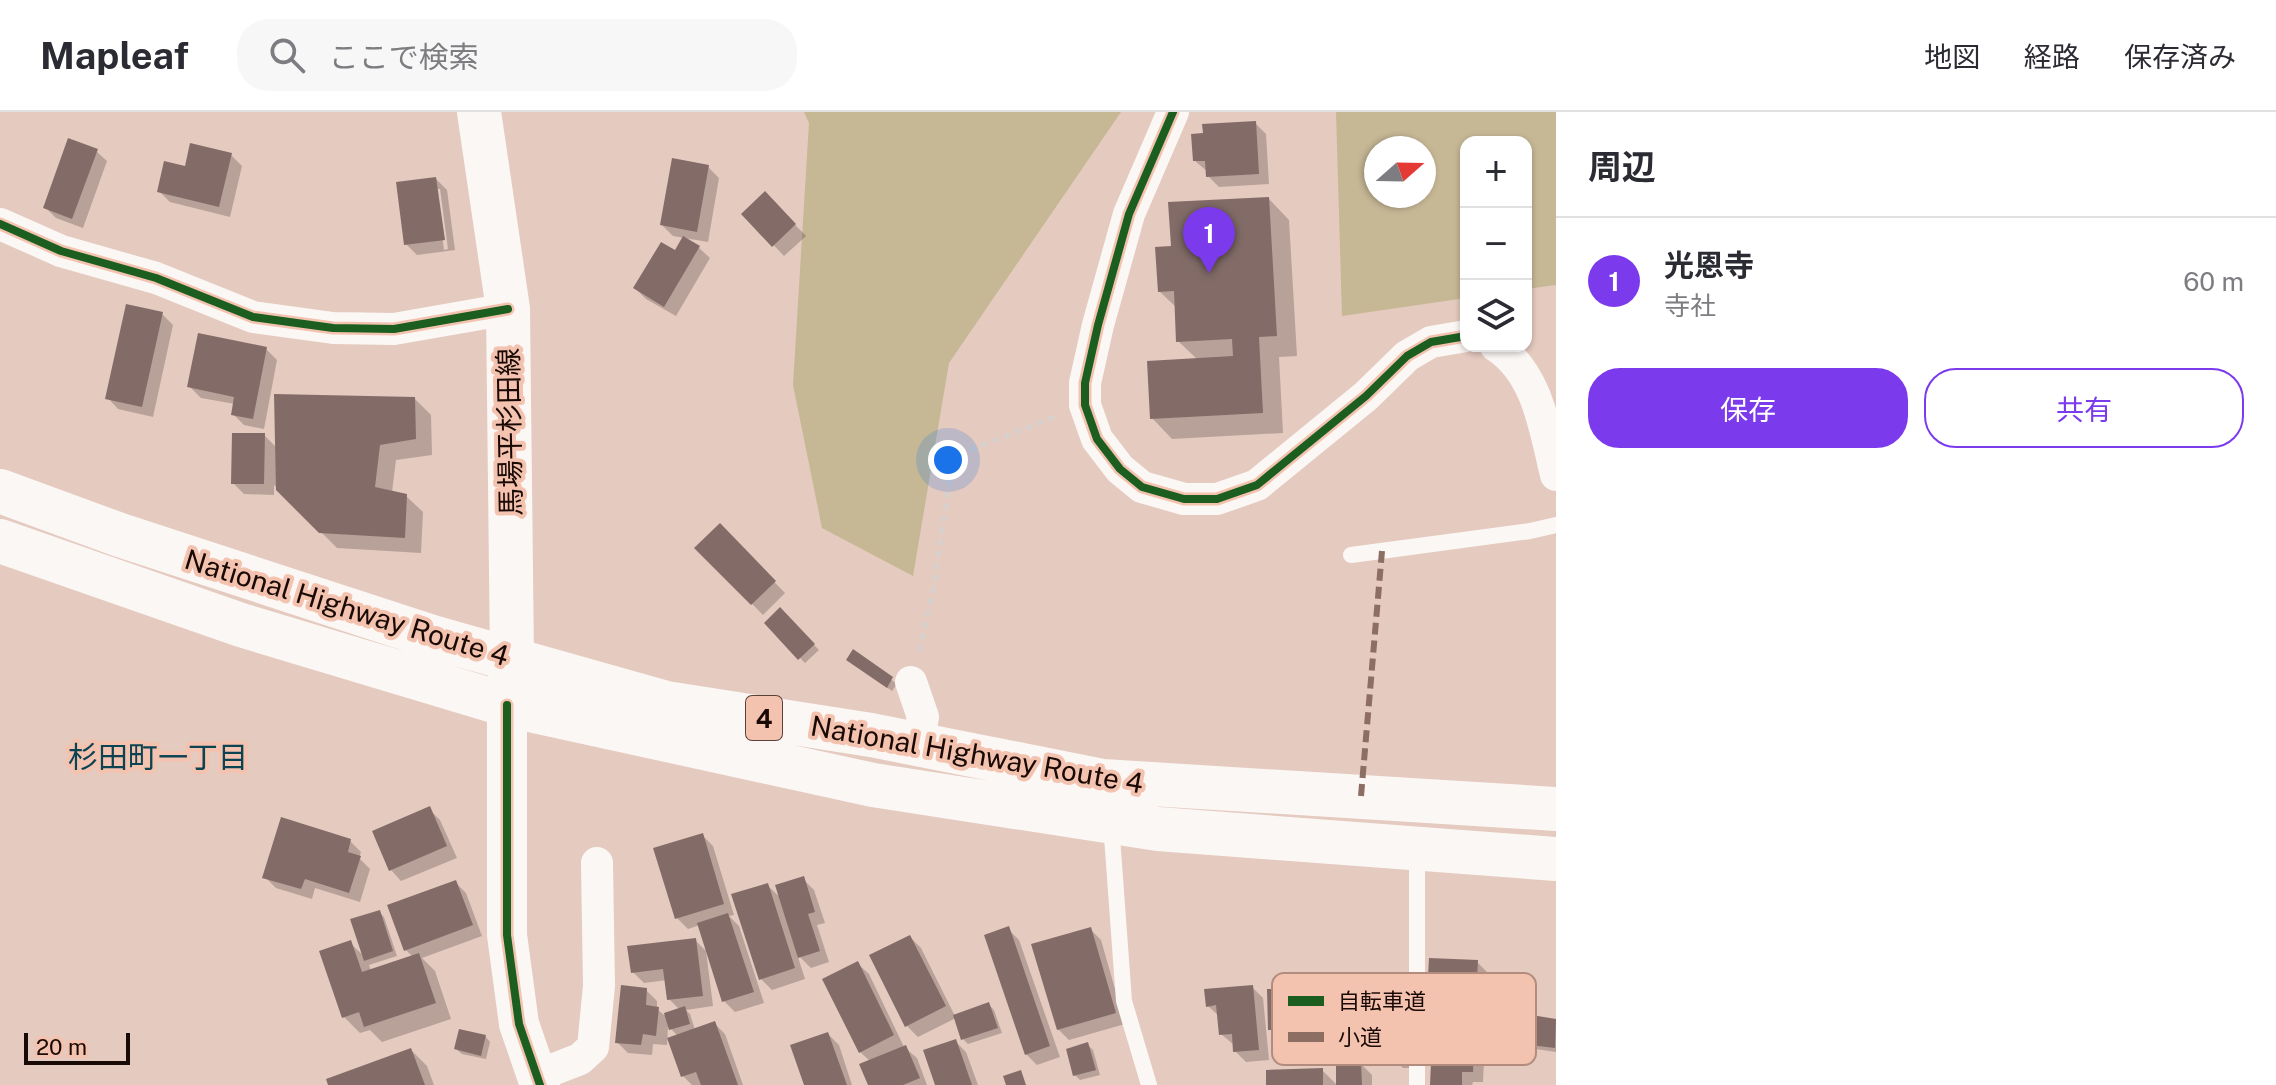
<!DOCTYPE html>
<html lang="ja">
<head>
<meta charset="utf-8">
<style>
  :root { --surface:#fff; --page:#f7f7f7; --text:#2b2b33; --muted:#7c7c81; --line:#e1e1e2; --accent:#7c3aed }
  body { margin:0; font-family:"Public Sans","Noto Sans JP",sans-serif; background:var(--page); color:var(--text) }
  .controls { position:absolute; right:24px; top:24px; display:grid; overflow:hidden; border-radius:16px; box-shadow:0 2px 6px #0004 }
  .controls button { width:72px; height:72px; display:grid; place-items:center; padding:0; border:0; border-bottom:2px solid var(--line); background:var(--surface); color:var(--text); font:40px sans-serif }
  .compass { position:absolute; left:1364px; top:24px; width:72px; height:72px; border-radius:50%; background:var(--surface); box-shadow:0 2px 6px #0004; rotate:70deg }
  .scale { position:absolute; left:24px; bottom:20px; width:106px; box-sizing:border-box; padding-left:8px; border:4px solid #1a0a05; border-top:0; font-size:22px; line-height:28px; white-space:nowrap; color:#1a0a05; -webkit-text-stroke:6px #f4c3b0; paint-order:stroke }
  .you { position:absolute; left:948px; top:348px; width:28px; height:28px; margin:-20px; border:6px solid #fff; border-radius:50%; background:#1a73e8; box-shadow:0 0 0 12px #1a73e833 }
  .badge { display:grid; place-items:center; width:52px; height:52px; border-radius:50%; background:var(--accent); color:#fff; font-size:26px; font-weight:700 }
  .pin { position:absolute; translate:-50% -66px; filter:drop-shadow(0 2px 4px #0008) }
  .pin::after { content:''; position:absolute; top:42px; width:28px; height:24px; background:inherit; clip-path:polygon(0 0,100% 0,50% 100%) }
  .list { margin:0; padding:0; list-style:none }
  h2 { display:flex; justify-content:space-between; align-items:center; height:104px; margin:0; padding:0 32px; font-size:34px }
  h2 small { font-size:26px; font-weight:400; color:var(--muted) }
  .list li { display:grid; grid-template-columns:52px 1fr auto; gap:24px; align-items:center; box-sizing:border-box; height:128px; padding:0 32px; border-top:2px solid var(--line) }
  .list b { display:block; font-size:30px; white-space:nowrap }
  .list p { margin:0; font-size:26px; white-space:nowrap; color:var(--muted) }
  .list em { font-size:26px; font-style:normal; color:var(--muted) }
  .actions { display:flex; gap:16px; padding:24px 32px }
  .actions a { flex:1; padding:18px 0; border:2px solid var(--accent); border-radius:32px; text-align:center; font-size:28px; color:var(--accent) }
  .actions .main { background:var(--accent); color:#fff }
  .icon { flex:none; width:44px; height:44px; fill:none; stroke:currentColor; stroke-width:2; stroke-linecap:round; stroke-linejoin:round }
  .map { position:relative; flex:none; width:1556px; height:973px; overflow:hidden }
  header { display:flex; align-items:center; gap:48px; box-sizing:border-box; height:112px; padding:0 40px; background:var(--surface); border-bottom:2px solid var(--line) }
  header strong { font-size:38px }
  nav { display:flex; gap:44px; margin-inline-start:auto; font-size:28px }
  .search { width:560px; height:72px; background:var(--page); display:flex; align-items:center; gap:20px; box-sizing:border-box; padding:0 28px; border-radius:32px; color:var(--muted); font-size:30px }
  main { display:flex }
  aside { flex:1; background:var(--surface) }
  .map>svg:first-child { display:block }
</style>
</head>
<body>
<header>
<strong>Mapleaf</strong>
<div class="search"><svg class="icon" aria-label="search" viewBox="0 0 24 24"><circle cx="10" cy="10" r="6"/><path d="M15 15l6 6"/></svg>ここで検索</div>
<nav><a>地図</a><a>経路</a><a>保存済み</a></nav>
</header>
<main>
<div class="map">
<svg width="1556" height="973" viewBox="0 0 1556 973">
  <rect width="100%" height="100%" fill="#e5cabf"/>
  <path fill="#c6b795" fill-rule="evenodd" d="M804,0H1121L949,251L913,464L822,416L793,273L809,11Z
    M1336,0H1556V173L1526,177V30H1466V186L1342,204ZM1376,36H1424V84H1376Z"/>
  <path fill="#0003" fill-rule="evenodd" d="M1255,11L1266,22L1269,72L1219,75L1208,64V60L1195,49Z
    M96,39L107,49L83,116L56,106L45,95Z
    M231,43L242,54L230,105L170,90L159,79L186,56Z
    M708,55L719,66L708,130L673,124L662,113Z
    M436,67L447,78L455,138L417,143L406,132ZM436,77H440L448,137L444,138Z
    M765,82L806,124L784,144L744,102Z
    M1269,87L1289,108L1297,244L1279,245L1283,321L1172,327L1152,306L1198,248L1178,229L1177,196L1159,179L1173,136Z
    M699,136L710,146L676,204L646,187L635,176L676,141Z
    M162,202L173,213L153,305L118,297L108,286Z
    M266,237L277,248L264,317L244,313L233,302L235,292L201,286L190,275Z
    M415,287L431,303L432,343L396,348L392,380L406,384L423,400L421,441L337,436L274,373V383L244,382L233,371L264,323L277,336Z
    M720,414L785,481L763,503L697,436Z
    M780,498L819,538L805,551L766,511Z
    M854,540L897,572L892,579L854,552Z
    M429,697L440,708L457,746L401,769L391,758Z
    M702,723L713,734L734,803L729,804L739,814L764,891L735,900L724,889L700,813L688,817L677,806Z
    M350,729L361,740L359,746L370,757L360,790L315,776L312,787L276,776L265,765Z
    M803,767L814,778L825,811L817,813L829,850L811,856L797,842L805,867L772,878L761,867L767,773L782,787Z
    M455,770L466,781L482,824L422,846L435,859L451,907L382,930L370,918L360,921L344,905L350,831L365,845L379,800L384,805L397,844L369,853L371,859L413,845L406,838Z
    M1008,817L1019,828L1060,945L1037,953L1026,942Z
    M1090,817L1101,828L1125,912L1069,928L1058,917Z
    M910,825L921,836L955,904L989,893L994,898L1002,921L968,932L963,927L956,906L918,925L907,914L872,844Z
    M695,828L706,839L713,894L686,898L690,902L695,918L714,911L725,922L743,973H692L683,964L678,924L668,914L667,933L653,932L652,943L628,941L617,930L646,878L657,889V897L664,903L680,898L669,887L667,868L644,871L633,860Z
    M1477,850L1488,861L1485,914L1472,913L1485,926L1483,970H1473L1472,973H1432L1457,931L1458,912L1439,911L1428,900Z
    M858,852L869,862L904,935L917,946L927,973H870V949L860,940Z
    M1252,875L1263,886L1269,948L1246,950L1235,939L1234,933L1221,922L1219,904L1208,894Z
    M1354,876L1365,887L1367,947L1351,948V952H1361L1372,963V973H1338L1346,952L1331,937Z
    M1301,879L1306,884L1307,921L1275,922L1270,917Z
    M1370,891L1422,956H1403L1392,945V936H1382L1371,925Z
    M1521,903L1556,909V940L1522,935L1517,930Z
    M828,922L839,933L852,973H806Z
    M485,924L490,930L486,947L462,942L456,937Z
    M955,929L966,940L978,973H937Z
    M1088,933L1093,938L1100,963L1080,968L1075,963L1068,938Z
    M411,938L427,954L434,973H330Z
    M1322,958L1337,973H1268Z"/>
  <path fill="#836c68" d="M1256,9L1259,62L1206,65L1205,49H1193L1191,22L1203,21L1202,12Z
    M68,26L98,37L72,107L43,96Z
    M190,31L232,41L219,95L157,80L164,49L185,54Z
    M672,46L709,53L697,120L660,113Z
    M436,65L445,128L404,133L396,70Z
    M765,79L796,112L772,135L741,102Z
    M1269,85L1277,224L1259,225L1263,301L1150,307L1147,249L1233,244L1232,227L1176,230L1174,179L1158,180L1155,135L1171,134L1168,90Z
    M683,124L700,134L664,195L633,176L661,130L675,138Z
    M126,192L163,200L142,295L105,287Z
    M198,221L267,235L253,307L231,303L234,285L187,275Z
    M274,282L415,285L416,327L380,333L375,375L407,382L405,426L319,421L276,378Z
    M232,321H265L264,372H231Z
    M720,411L776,469L751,493L694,436Z
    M780,495L815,532L798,548L764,511Z
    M853,537L893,565L887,576L846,548Z
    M430,694L447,734L389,759L372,719Z
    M281,705L351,727L348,740L361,744L349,781L305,767L301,777L262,766Z
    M703,721L724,792L675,807L653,736Z
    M804,764L815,800L808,802L820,839L798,846L775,773Z
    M456,768L473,813L404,839L387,793Z
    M768,771L795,856L759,868L731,782Z
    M380,798L393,839L364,849L350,807Z
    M728,801L754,880L722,890L697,811Z
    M1009,814L1050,934L1025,943L984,823Z
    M1091,815L1116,901L1057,918L1031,832Z
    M910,823L946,894L905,915L869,843Z
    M696,826L703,884L667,888L663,857L631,861L627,834Z
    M351,828L362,860L419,841L436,891L364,915L359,900L342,906L319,839Z
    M1429,846L1478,848L1475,904L1426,901Z
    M858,849L894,923L859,941L822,867Z
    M621,873L647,876L646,893L659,895L656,924L643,922L641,933L615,931Z
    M1253,873L1259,938L1233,940L1232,922L1219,923L1216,893L1206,895L1204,877Z
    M1267,877H1301L1303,917L1268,918Z
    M989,890L998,916L961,928L953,903Z
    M685,894L690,912L669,918L664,901Z
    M1519,901L1556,907L1555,936L1515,931Z
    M715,909L738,973H701L696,960L681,965L667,926Z
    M1456,912L1475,913L1473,960H1462V973H1430L1432,927L1455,928Z
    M459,917L486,923L481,944L454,937Z
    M828,920L847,973H804L790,933Z
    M956,927L972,973H935L923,938Z
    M1088,930L1096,958L1073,964L1066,937Z
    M906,933L920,966L903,973H868L859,952Z
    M411,936L425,973H328L326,967Z
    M1336,950H1361L1362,973H1336Z
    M1323,956V973H1266V958Z
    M1021,958L1026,973H1006L1003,964Z"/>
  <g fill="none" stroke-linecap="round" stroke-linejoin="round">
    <path stroke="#d8d0cd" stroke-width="5" stroke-dasharray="6 6" stroke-linecap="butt" d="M919,539L933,479L953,345L1055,305"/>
    <path stroke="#fbf7f5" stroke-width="16" d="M1351,443L1530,419L1556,413
      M1111,711L1124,889L1149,973
      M1417,738V973"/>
    <path stroke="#fbf7f5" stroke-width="32" d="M1173,0L1129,102L1098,213L1085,271V293L1097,327L1120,357L1142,375L1184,387H1217L1257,373L1366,284L1407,244L1431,230L1466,224
      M0,112L61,139L156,166L253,205L333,216L394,217L508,197
      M1496,234C1538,261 1545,318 1556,363
      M911,570L923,605L918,632
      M537,964L580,947L593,935L599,874L597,751"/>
    <path stroke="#fbf7f5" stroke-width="40" d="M507,593V823L519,912L540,973"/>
    <path stroke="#fbf7f5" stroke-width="44" d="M479,0L508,197L512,547L508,583"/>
    <path stroke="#fbf7f5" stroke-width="44" d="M0,379L120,423L432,525L666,591L871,623L1103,669L1556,697
      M0,429L241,513L507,593L873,673L1158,717L1556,747"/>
    <path stroke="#8d6e63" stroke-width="6" stroke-dasharray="12 6" stroke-linecap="butt" d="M1361,684L1382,439"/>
    <g stroke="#f4c3b0" stroke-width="13">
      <path id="cycleway" d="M1173,0L1129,102L1098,213L1085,271V293L1097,327L1120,357L1142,375L1184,387H1217L1257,373L1366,284L1407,244L1431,230L1466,224
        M0,112L61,139L156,166L253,205L333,216L394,217L508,197
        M507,593V823L519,912L540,973"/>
    </g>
    <use href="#cycleway" stroke="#1b5e20" stroke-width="8"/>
  </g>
  <g text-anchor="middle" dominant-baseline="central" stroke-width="8" stroke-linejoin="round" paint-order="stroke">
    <rect fill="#f4c3b0" stroke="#5b4238" stroke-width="2" x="746" y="584" width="36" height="44" rx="6"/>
    <g font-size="26" font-weight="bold" fill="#1a0a05">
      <text x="764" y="606">4</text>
    </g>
    <g font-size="28" fill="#1a0a05" stroke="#f4c3b0">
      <text transform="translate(509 320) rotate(-91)">馬場平杉田線</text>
      <text transform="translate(347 495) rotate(17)">National Highway Route 4</text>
      <text transform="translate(977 642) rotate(10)">National Highway Route 4</text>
    </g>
    <g font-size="30" fill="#0c4352" stroke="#f4c3b0">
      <text x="158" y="645">杉田町一丁目</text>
    </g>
  </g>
  <rect x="1272" y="861" width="264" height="92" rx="12" fill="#f4c3b0" stroke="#b38c7d" stroke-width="2"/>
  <rect x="1288" y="884" width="36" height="10" fill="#1b5e20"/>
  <rect x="1288" y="920" width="36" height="10" fill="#8d6e63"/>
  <g font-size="22" fill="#1a0a05">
    <text x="1338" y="897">自転車道</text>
    <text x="1338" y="933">小道</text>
  </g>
</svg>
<div class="controls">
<button>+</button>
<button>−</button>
<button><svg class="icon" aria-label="layers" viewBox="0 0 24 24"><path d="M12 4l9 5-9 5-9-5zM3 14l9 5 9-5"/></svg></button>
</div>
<svg class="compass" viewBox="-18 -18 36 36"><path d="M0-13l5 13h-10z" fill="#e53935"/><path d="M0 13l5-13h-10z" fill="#7c7c81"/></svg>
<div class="scale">20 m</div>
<div class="you"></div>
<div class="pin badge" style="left:1209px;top:161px">1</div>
</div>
<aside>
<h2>周辺<small></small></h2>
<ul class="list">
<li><span class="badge">1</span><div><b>光恩寺</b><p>寺社</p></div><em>60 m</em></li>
</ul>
<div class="actions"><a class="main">保存</a><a>共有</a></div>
</aside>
</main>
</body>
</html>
